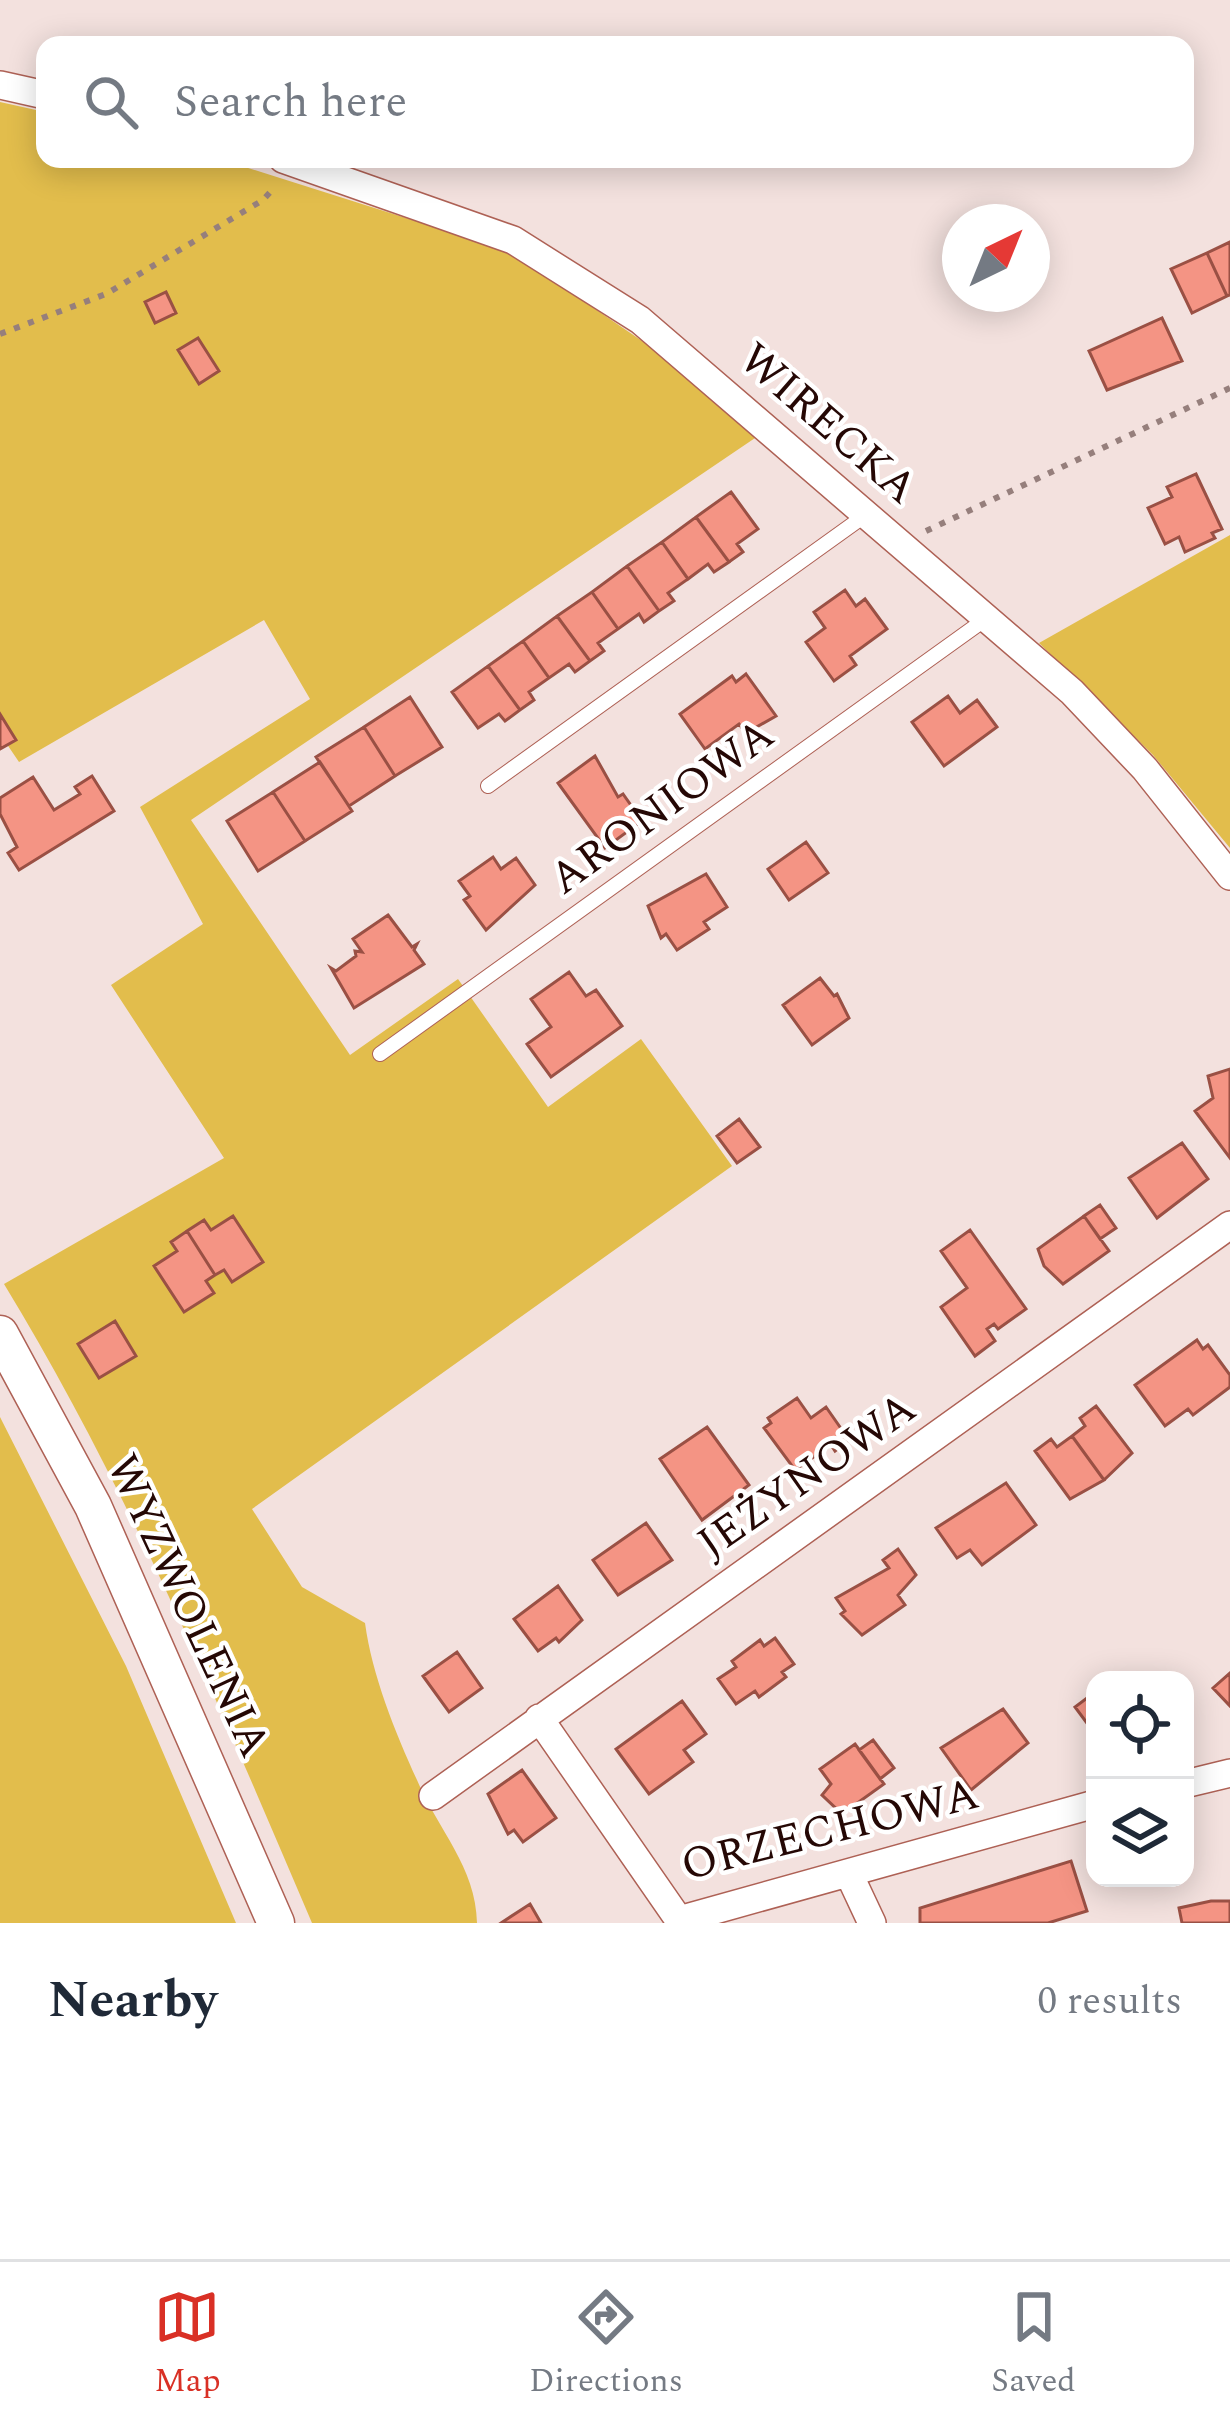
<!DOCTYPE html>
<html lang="en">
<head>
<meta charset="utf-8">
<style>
  :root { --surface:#fff; --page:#f6f6f7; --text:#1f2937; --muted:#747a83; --line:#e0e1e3; --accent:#d93025 }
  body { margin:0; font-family:Spectral,serif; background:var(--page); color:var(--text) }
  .controls { position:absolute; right:36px; bottom:36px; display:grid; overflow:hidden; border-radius:24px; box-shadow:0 6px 30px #0003 }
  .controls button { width:108px; height:108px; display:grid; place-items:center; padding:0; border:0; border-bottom:3px solid var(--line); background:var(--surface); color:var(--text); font:60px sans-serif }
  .compass { position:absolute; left:942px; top:204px; width:108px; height:108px; border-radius:50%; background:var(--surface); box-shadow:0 6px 30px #0003; rotate:43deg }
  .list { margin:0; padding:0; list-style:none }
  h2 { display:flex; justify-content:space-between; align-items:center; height:156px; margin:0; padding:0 48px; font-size:51px }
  h2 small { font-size:39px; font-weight:400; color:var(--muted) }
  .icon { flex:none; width:66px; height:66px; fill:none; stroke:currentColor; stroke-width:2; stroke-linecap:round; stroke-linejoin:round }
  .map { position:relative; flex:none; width:1230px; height:1923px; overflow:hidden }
  .search { position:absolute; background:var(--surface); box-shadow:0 6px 30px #0003; left:36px; right:36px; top:36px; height:132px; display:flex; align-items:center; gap:30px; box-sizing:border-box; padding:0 42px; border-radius:24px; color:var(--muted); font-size:45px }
  .sheet { height:336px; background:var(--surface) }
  nav { display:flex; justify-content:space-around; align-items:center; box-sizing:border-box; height:168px; border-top:3px solid var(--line); background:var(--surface); font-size:33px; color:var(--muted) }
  nav a { display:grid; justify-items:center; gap:6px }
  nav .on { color:var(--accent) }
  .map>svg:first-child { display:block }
</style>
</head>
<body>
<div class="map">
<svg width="1230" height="1923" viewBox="0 0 1230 1923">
  <rect width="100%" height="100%" fill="#f3e1de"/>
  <path fill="#e2bd4c" d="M0,102L45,112V159H220L510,251L670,360L758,436L191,820L350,1055L458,979L548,1107L641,1039L732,1166L252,1509L302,1587L365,1623C372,1675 395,1732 417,1780C438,1830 476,1867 477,1923H312C219,1705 127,1486 4,1284L224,1158L111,985L203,924L140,807L310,699L264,620L19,762L0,734Z
    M1230,535V848L1153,755L1039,643Z
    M0,1417L126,1666L236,1923H0Z"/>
  <path fill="#f49484" stroke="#9a5044" stroke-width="3" d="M1230,242V295L1227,296L1207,253Z
    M1207,253L1227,296L1192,313L1171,269Z
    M166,292L176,313L155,323L145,302Z
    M1162,318L1182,361L1107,390L1089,351Z
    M198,338L219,371L199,384L178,350Z
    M1196,474L1222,529L1212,533L1215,538L1185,552L1179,537L1165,544L1148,508L1172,497L1167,487Z
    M731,492L758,529L737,544L743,552L729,562L696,517Z
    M696,517L729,562L714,572L708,564L688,579L662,542Z
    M662,542L688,579L668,593L674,601L659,611L627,566Z
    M627,566L659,611L644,622L639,614L618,629L592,592Z
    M845,590L856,606L865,599L887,629L850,656L856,665L834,681L806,642L825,628L814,612Z
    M592,592L618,629L598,643L604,651L590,661L557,616Z
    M557,616L590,661L575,672L569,664L549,678L523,641Z
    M523,641L549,678L529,692L534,700L520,710L488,666Z
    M488,666L520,710L505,721L499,714L478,728L452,692Z
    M746,674L776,716L746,733L739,724L705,749L680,714L732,676L736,682Z
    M948,696L960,713L977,700L997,727L944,766L912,722Z
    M410,697L442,747L395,776L364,727Z
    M0,714L16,740L0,749Z
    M364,727L395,776L349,806L316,757Z
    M595,756L618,797L623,794L642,821L605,848L558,783Z
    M320,762L352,811L305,841L273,792Z
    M92,776L114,811L19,870L8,853L17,847L0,814V798L33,777L54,810L80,794L75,787Z
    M273,792L305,841L258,871L227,821Z
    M806,842L828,873L789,900L768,869Z
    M493,857L501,869L516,858L535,885L486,930L464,900L470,896L459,881Z
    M706,874L727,907L704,922L709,929L677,950L666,934L661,938L648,906Z
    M388,915L412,947L417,944L414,950L424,964L354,1008L331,968L336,971L356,956L355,951L362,952L353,939Z
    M569,972L586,996L596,990L622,1026L551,1077L527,1044L551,1027L531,999Z
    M820,978L834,996L837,994L849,1018L812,1045L783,1005Z
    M1230,1069V1158L1195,1111L1213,1098L1208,1076Z
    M739,1119L760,1147L737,1163L717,1136Z
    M1182,1143L1208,1179L1157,1218L1129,1178Z
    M1100,1205L1116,1228L1100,1239L1084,1216Z
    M233,1216L263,1262L232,1282L224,1270L215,1275L187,1231L204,1220L211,1230Z
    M1084,1216L1109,1251L1063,1284L1044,1266L1038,1249Z
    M970,1230L1026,1309L998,1329L994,1324L987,1329L995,1341L975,1356L941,1307L967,1288L941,1251Z
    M187,1231L215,1275L206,1281L214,1293L184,1312L154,1266L177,1251L171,1242Z
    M115,1321L136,1356L99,1378L78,1344Z
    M1197,1340L1203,1349L1208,1345L1230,1375V1387L1193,1415L1188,1409L1165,1426L1135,1385Z
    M797,1398L811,1418L826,1407L849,1440L835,1451L831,1445L795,1470L764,1428L771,1423L768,1418Z
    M1096,1406L1132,1453L1104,1480L1072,1436L1085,1426L1080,1418Z
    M707,1427L749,1485L702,1520L660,1459Z
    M1072,1436L1104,1480L1070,1499L1035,1451L1051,1439L1057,1447Z
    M1006,1483L1036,1525L982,1565L970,1550L957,1558L936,1528Z
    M646,1523L672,1560L618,1595L593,1560Z
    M898,1549L916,1575L898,1595L905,1605L862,1635L841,1614L845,1611L836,1598L889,1568L883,1560Z
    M558,1586L582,1620L559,1642L556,1638L538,1651L514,1619Z
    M775,1638L794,1664L782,1672L786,1677L759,1697L755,1691L736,1704L718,1679L736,1667L732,1661L760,1640L764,1646Z
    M457,1652L482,1688L449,1712L423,1676Z
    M1230,1673V1706L1213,1688Z
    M1095,1692V1734L1075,1707Z
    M682,1701L706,1734L684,1750L693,1762L649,1794L616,1749Z
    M1003,1709L1028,1743L971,1790L941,1748Z
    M873,1740L894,1768L880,1779L859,1750Z
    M855,1744L884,1784L842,1814L822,1795L831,1784L820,1769Z
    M522,1770L556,1818L523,1842L514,1830L508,1834L488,1794Z
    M1071,1861L1087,1911L1048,1923H920V1908Z
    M1211,1901H1230V1923H1182L1179,1908Z
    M530,1904L541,1923H501Z"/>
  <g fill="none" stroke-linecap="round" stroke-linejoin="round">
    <g stroke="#ae6155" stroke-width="16">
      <path id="service" d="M488,786L867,514
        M380,1054L987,618"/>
    </g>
    <g stroke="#ae6155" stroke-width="30">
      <path id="minor" d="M0,85L45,95
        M283,159L513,240L640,320L1072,692L1145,769L1230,876
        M539,1718L679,1920L1095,1804
        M1185,1784L1230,1773
        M433,1796L1230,1225
        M849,1874L872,1923"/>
    </g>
    <g stroke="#ae6155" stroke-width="39">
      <path id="tertiary" d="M0,1334L93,1506L276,1923"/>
    </g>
    <path stroke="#967f7c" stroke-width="6" stroke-dasharray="6 9" stroke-linecap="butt" d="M0,334L106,294L263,200L274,188
      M926,531L1230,388"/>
    <use href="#service" stroke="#fff" stroke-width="14"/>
    <use href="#minor" stroke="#fff" stroke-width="27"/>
    <use href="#tertiary" stroke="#fff" stroke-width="36"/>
  </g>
  <g text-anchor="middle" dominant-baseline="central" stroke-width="9" stroke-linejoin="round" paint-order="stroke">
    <g font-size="45" fill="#250805" stroke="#fff">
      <text transform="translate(828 424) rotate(41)">WIRECKA</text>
      <text transform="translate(662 807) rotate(-36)">ARONIOWA</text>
      <text transform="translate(807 1476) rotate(-35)">JEŻYNOWA</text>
      <text transform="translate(188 1606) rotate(65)">WYZWOLENIA</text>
      <text transform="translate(830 1830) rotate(-14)">ORZECHOWA</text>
    </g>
  </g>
</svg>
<div class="controls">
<button><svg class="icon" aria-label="locate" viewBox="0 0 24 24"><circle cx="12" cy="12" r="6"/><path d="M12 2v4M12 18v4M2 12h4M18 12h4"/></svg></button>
<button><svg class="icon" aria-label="layers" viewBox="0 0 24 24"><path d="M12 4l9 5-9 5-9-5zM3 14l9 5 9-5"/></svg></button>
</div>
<svg class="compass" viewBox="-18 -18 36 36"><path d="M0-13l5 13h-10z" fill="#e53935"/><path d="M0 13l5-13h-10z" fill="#747a83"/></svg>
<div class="search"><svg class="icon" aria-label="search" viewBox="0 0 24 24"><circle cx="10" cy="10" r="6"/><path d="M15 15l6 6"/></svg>Search here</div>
</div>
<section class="sheet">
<h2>Nearby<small>0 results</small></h2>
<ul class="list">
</ul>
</section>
<nav>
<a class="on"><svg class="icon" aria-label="map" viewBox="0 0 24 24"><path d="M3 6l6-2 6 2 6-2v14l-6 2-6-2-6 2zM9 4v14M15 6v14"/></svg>Map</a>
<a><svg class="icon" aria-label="directions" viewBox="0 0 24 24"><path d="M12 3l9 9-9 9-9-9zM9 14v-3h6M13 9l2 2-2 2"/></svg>Directions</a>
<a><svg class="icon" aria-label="saved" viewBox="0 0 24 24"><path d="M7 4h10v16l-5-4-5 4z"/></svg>Saved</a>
</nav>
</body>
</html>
